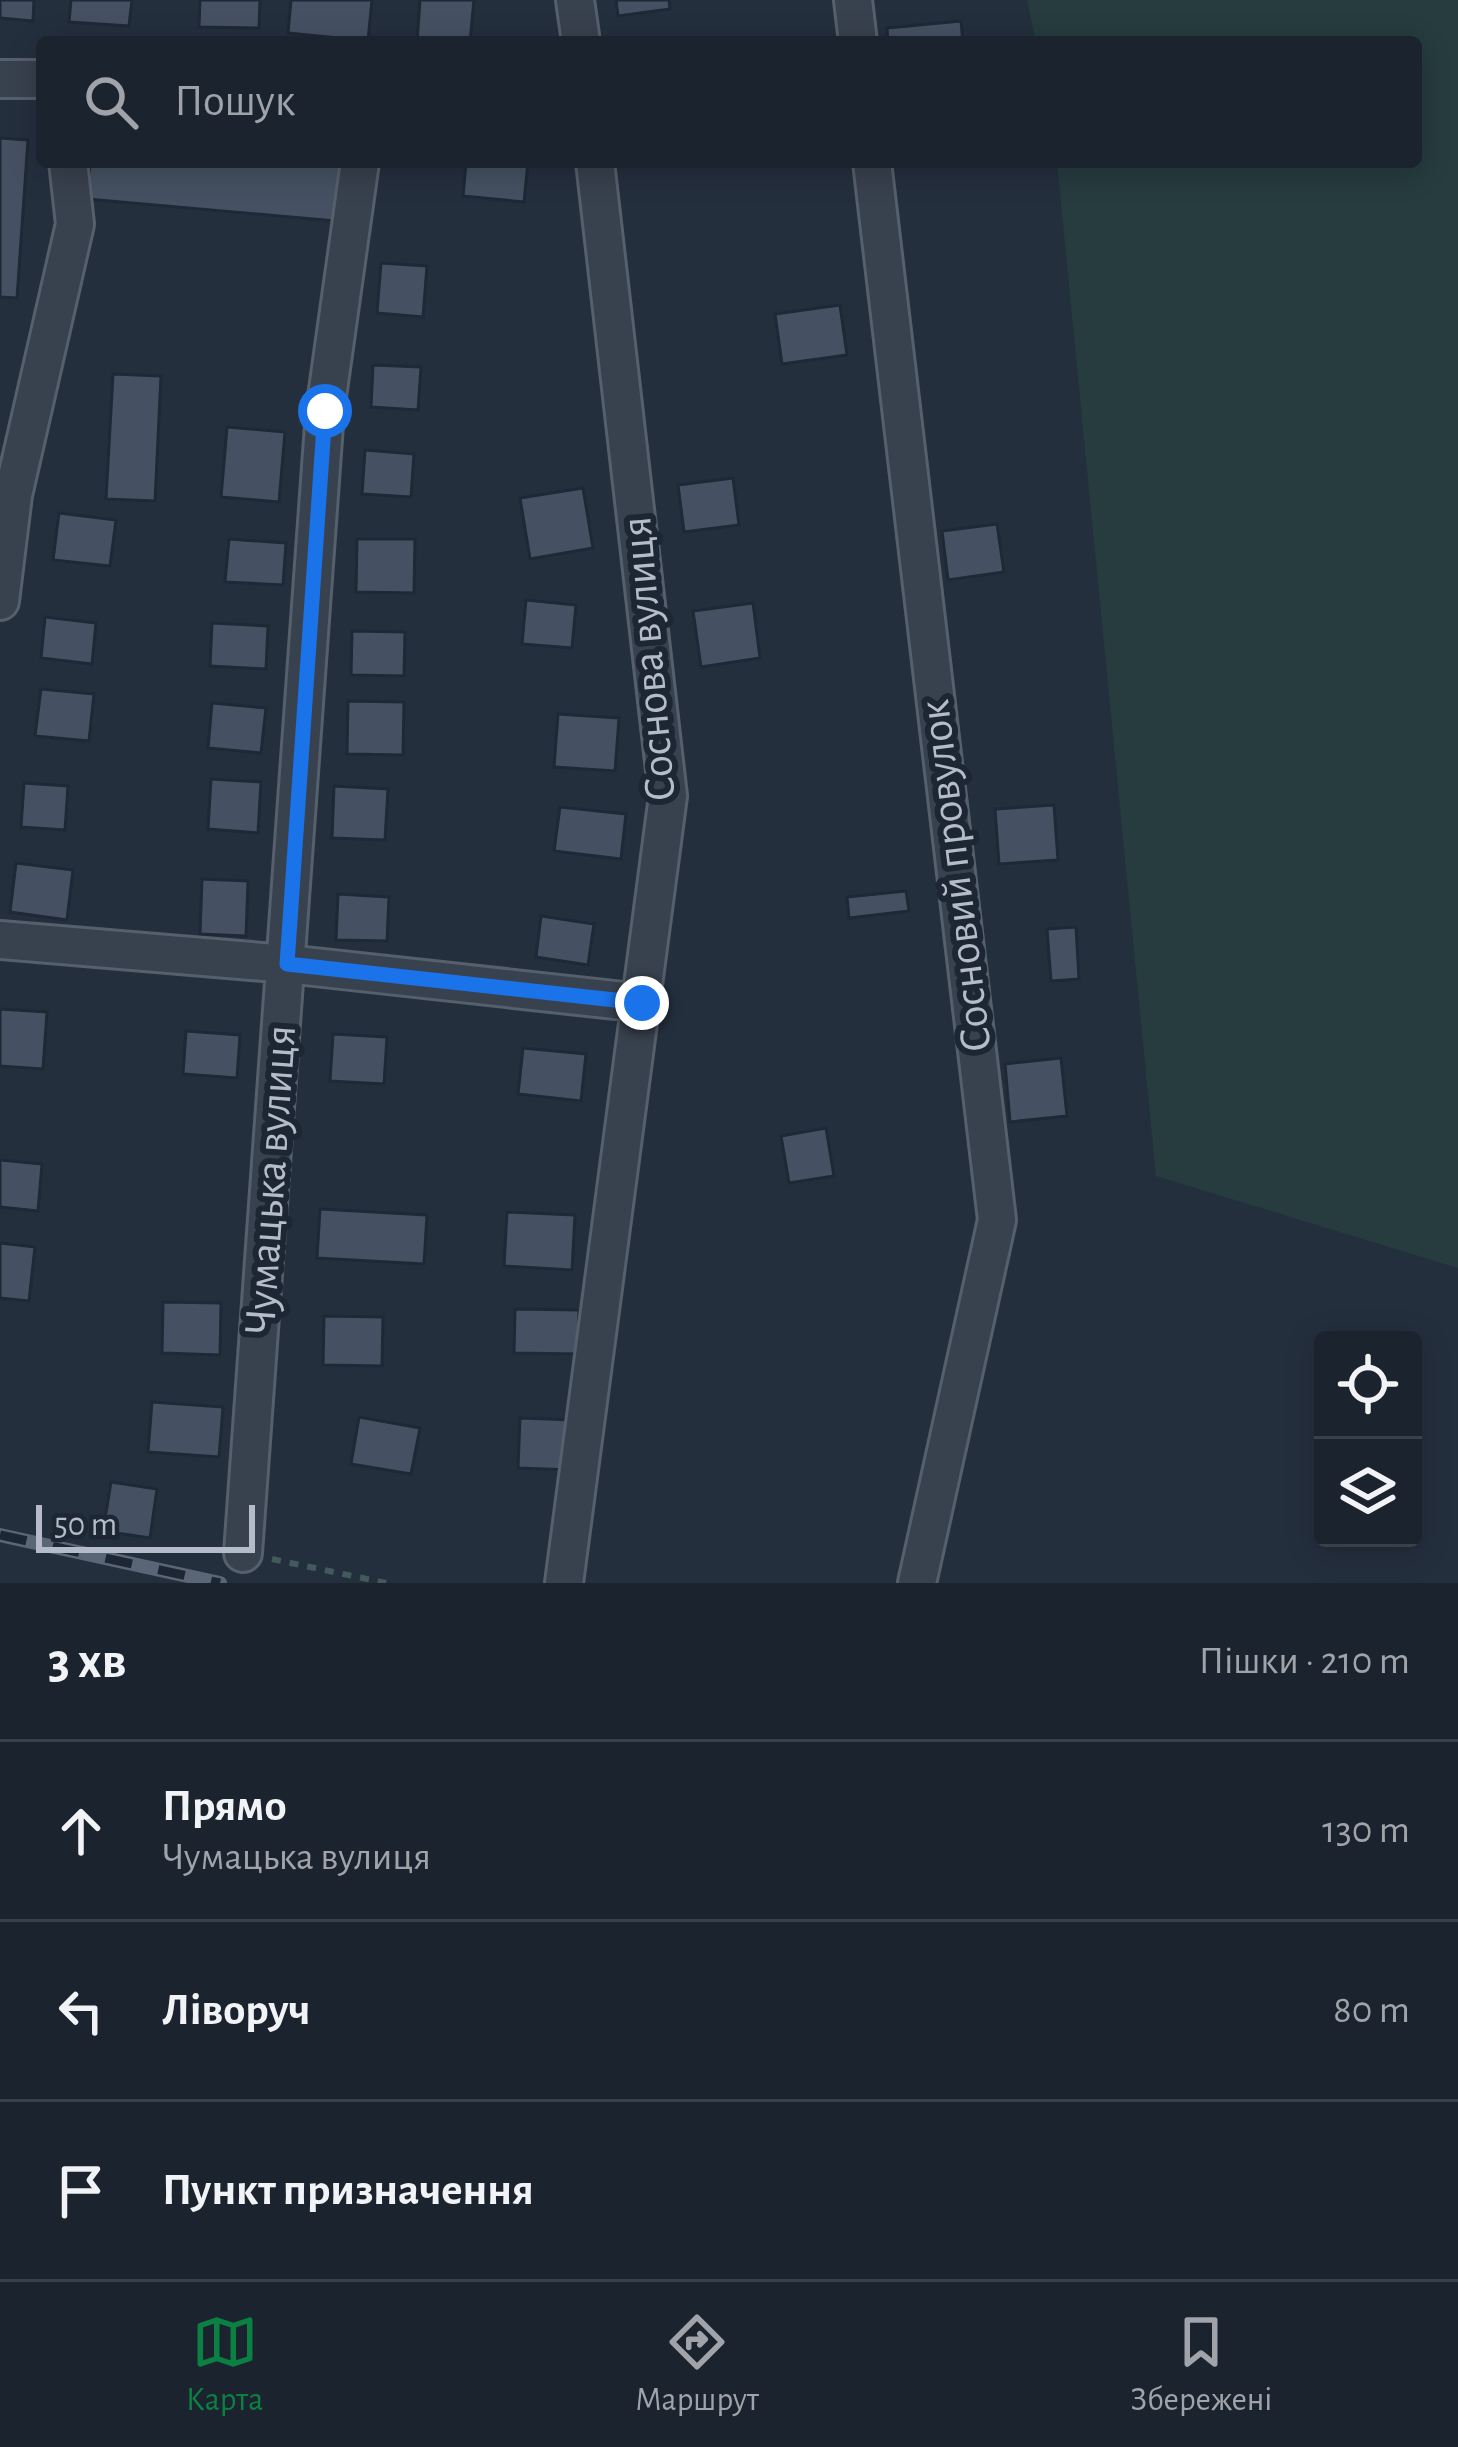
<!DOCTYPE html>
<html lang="uk">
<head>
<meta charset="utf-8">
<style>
  :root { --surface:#1b232e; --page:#282f3a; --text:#f1f3f6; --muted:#a0a4aa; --line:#39404a; --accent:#0b8043 }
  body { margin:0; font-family:"Alegreya Sans",sans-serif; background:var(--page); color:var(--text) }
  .controls { position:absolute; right:36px; bottom:36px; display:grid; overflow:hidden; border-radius:12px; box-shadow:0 6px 30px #0003 }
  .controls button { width:108px; height:108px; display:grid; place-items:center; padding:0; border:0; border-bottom:3px solid var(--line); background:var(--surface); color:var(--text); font:60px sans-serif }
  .scale { position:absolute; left:36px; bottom:30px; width:219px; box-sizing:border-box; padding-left:12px; border:6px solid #b4bcc9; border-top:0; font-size:33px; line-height:42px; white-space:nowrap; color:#b4bcc9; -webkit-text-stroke:9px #1d2633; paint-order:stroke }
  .stop { position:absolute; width:36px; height:36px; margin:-27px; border:9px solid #1a73e8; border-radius:50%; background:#fff }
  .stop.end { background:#1a73e8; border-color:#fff; box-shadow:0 3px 12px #0008 }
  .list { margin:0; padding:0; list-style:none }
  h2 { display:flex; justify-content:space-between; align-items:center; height:156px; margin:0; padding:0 48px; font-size:51px }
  h2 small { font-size:39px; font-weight:400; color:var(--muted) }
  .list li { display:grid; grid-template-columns:78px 1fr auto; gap:36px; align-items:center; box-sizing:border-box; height:180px; padding:0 48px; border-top:3px solid var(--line) }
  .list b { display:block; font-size:45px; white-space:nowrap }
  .list p { margin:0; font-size:39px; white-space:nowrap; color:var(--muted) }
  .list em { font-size:39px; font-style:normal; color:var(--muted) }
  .icon { flex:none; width:66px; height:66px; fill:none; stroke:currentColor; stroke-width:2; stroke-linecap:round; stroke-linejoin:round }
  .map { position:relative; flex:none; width:1458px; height:1583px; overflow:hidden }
  .search { position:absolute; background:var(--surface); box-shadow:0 6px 30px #0003; left:36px; right:36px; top:36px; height:132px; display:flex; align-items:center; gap:30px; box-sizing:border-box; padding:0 42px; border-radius:12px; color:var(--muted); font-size:45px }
  .sheet { height:696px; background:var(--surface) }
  nav { display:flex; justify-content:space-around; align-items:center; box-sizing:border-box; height:168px; border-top:3px solid var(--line); background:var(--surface); font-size:33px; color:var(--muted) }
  nav a { display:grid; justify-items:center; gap:6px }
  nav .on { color:var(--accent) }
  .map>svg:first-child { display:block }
</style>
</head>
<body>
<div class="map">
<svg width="1458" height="1583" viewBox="0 0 1458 1583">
  <rect width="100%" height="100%" fill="#242f3e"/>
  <path fill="#263c3f" d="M1027,0H1458V1268L1156,1176L1057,162H1416V42H1036Z"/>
  <path fill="#455162" stroke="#1f2835" stroke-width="3" d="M0,0H34L33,21L0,18Z
    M71,0H132L129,26L69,22Z
    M200,0H260L259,28L199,27Z
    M291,0H372L368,41L288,33Z
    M420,0H474L470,42H417Z
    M616,0H669L670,9L618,16Z
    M961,21L963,42H888L887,28Z
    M0,138L28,140L17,298L0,297Z
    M90,162H352L347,222L87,199Z
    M466,162H528L524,202L463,196Z
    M381,263L427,266L423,317L377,313Z
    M840,305L847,355L782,364L775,314Z
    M373,365L421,367L418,410L371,407Z
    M113,374L161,376L155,501L106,499Z
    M227,427L285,432L279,502L221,497Z
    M365,450L414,454L411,497L362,494Z
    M733,478L739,525L684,532L678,485Z
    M583,488L593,548L530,559L520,498Z
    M59,513L116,520L110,566L53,560Z
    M997,524L1004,572L948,580L942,531Z
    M229,539L286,543L283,585L225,582Z
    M357,539H415L414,593L356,592Z
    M526,600L576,605L572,648L522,644Z
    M753,603L760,658L701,667L693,611Z
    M45,617L96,623L92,664L41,658Z
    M212,623L268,626L266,669L210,666Z
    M352,631L405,632L404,676L351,675Z
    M41,689L94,694L89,741L35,736Z
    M348,701L404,702L403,755L347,754Z
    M212,703L266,708L261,753L208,748Z
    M558,714L619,718L615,771L554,767Z
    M211,779L261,782L258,833L208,829Z
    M24,783L68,786L65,830L21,827Z
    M334,786L388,789L385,840L332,838Z
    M1054,805L1058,860L999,864L995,809Z
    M560,807L626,814L621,859L554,851Z
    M16,863L73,870L67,920L10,912Z
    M202,879L248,881L246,936L200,934Z
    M906,891L909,911L849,918L847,897Z
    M338,894L389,897L387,941L336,940Z
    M541,916L594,924L588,965L536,957Z
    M1076,927L1079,979L1051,981L1047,929Z
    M0,1009L47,1012L43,1069L0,1066Z
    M186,1031L240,1035L237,1078L183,1074Z
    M333,1034L387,1037L384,1084L330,1081Z
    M523,1048L586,1054L581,1101L518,1094Z
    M1061,1058L1067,1116L1010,1122L1005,1064Z
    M826,1128L834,1176L789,1183L781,1136Z
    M0,1160L42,1164L38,1211L0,1207Z
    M320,1209L427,1215L424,1264L317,1258Z
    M507,1212L575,1215L572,1270L504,1266Z
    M0,1243L35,1247L29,1301L0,1298Z
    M163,1302L221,1303L220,1355L162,1353Z
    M515,1309L579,1310L578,1354L514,1353Z
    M324,1316L383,1317L382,1366L323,1365Z
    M152,1402L223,1407L219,1457L148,1452Z
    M359,1417L420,1428L411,1474L351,1464Z
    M520,1418L575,1420L573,1470L518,1468Z
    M111,1482L157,1489L150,1538L103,1531Z"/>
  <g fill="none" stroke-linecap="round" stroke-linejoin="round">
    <g stroke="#565f6c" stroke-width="42">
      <path id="minor" d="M575,0L581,42
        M853,0L858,42
        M0,79H42
        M872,162L997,1220L917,1583
        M0,601L13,495L75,224L68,162
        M0,940L287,964L642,1003
        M243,1553L325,411L360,162
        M564,1583L668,796L595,162"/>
    </g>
    <path stroke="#44595c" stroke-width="6" stroke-dasharray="9 9" stroke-linecap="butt" d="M272,1559L386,1583"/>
    <use href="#minor" stroke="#38414e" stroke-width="36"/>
    <g stroke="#5a6575" stroke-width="14">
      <path id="rail" d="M0,1535L220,1583"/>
    </g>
    <use href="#rail" stroke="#1d2633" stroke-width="9" stroke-dasharray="27" stroke-linecap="butt"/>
  </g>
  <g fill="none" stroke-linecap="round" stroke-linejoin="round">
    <path stroke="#1a73e8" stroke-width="15" d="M325,411L287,964L642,1003"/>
  </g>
  <g text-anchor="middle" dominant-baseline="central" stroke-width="12" stroke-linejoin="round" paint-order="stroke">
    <g font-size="45" fill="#b4bcc9" stroke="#1d2633">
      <text transform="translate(649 659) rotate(-95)">Соснова вулиця</text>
      <text transform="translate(956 876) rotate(-97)">Сосновий провулок</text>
      <text transform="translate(271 1180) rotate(-86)">Чумацька вулиця</text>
    </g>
  </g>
</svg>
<div class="controls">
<button><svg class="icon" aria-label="locate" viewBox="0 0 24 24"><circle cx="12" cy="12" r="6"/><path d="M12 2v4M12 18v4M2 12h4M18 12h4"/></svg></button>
<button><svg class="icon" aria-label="layers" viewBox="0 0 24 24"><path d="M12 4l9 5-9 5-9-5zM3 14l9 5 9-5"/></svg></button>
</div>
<div class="scale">50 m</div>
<div class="stop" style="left:325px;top:411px"></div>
<div class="stop end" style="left:642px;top:1003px"></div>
<div class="search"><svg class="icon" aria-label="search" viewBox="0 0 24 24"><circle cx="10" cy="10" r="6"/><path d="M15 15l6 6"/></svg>Пошук</div>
</div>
<section class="sheet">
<h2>3 хв<small>Пішки · 210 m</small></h2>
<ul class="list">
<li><svg class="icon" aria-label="ahead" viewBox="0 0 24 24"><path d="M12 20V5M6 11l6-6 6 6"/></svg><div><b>Прямо</b><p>Чумацька вулиця</p></div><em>130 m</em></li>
<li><svg class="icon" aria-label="left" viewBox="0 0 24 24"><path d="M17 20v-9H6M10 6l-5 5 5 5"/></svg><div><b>Ліворуч</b></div><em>80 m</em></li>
<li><svg class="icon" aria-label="arrive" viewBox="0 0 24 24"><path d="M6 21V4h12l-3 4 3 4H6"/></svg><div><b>Пункт призначення</b></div></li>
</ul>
</section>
<nav>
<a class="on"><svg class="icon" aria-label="map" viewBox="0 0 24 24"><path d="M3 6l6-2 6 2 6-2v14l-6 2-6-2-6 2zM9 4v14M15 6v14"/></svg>Карта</a>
<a><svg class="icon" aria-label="directions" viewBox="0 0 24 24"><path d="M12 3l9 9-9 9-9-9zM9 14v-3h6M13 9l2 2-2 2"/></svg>Маршрут</a>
<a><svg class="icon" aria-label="saved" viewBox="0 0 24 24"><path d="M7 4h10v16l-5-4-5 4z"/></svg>Збережені</a>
</nav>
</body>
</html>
